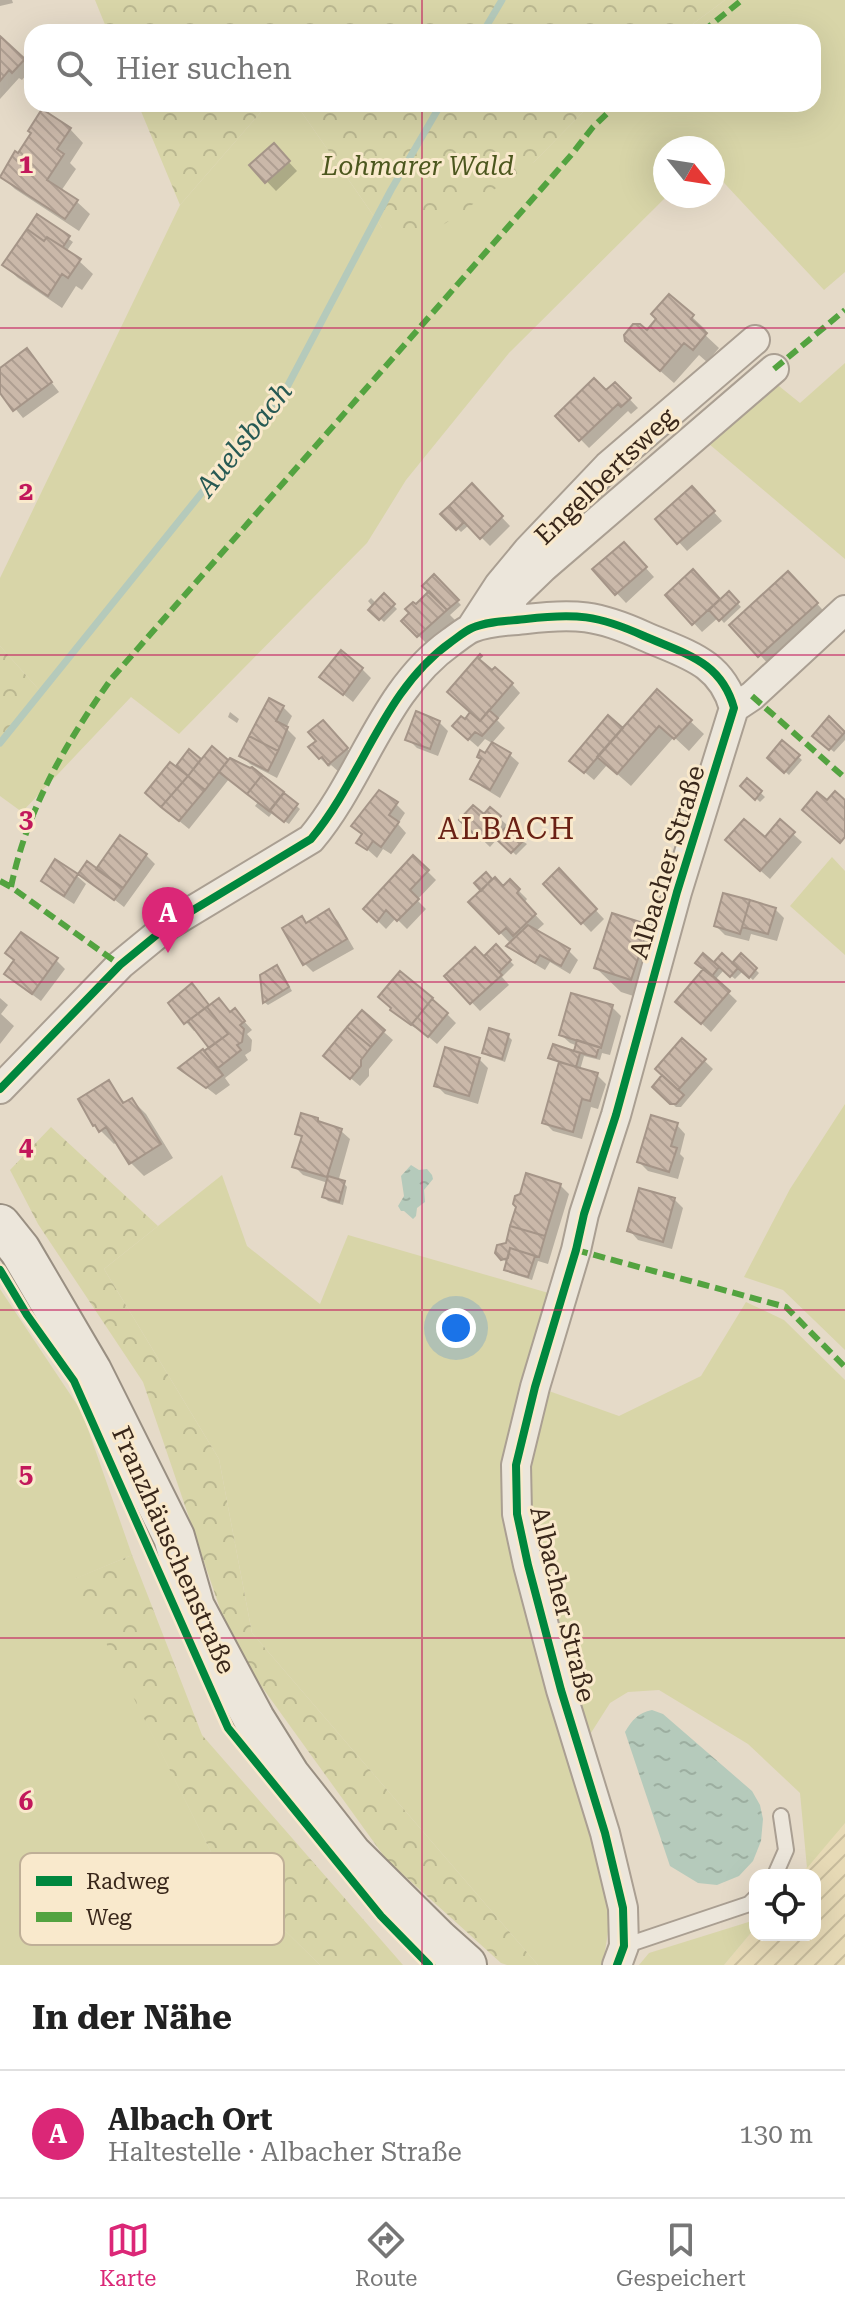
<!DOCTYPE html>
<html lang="de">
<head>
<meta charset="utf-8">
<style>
  :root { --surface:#fff; --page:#f6f6f6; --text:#222; --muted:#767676; --line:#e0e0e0; --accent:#db2777 }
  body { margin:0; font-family:"Roboto Serif",serif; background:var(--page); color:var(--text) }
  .controls { position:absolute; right:24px; bottom:24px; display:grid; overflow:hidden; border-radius:16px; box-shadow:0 8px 32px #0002 }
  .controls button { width:72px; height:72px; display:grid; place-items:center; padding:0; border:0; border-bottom:2px solid var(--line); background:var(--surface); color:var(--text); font:40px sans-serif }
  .compass { position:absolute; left:653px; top:136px; width:72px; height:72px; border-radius:50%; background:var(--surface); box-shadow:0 8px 32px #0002; rotate:120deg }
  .you { position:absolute; left:456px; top:1328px; width:28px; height:28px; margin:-20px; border:6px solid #fff; border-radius:50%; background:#1a73e8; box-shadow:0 0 0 12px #1a73e833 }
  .badge { display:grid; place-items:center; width:52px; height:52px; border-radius:50%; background:var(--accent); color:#fff; font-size:26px; font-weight:700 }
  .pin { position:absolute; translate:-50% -66px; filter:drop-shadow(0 2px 4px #0008) }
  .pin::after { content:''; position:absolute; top:42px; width:28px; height:24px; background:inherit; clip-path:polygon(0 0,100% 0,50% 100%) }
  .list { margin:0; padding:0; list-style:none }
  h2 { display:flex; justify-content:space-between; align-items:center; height:104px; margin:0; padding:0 32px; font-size:34px }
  h2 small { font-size:26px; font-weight:400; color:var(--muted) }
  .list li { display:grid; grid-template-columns:52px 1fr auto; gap:24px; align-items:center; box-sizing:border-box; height:128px; padding:0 32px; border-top:2px solid var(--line) }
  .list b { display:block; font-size:30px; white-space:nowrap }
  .list p { margin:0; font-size:26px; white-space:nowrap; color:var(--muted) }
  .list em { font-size:26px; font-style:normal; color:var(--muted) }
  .icon { flex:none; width:44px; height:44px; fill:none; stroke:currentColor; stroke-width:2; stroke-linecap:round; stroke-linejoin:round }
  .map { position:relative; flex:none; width:845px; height:1965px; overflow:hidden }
  .search { position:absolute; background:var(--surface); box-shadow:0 8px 32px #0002; left:24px; right:24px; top:24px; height:88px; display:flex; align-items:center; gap:20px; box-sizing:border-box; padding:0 28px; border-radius:24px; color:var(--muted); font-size:30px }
  .sheet { height:232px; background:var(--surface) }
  nav { display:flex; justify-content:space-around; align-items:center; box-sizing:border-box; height:112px; border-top:2px solid var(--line); background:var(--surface); font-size:22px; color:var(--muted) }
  nav a { display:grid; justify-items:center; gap:4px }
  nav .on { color:var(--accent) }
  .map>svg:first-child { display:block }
</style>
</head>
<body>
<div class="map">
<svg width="845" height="1965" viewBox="0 0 845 1965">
  <defs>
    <pattern id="farmland-furrows" width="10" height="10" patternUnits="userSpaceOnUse" patternTransform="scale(2)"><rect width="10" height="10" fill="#e7dab6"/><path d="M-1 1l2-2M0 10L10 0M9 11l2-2" fill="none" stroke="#c7bb9c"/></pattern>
    <pattern id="forest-crowns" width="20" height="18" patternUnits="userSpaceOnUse" patternTransform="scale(2)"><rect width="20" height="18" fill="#d8d5a8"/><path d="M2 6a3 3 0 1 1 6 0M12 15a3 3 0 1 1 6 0" fill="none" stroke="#bab790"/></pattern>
    <pattern id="water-ripples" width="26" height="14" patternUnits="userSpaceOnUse" patternTransform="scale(2)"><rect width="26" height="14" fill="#b5cabb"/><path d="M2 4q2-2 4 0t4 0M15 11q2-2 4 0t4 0" fill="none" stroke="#9caea0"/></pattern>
    <pattern id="building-back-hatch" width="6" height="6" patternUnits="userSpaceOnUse" patternTransform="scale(2)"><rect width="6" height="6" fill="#cab8a9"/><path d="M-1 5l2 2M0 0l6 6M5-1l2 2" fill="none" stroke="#ae9e91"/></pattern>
  </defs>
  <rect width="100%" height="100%" fill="#e5dac8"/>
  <path fill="url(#farmland-furrows)" d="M845,1822V1965H724L755,1928V1935H815V1875H800Z"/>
  <path fill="#d8d5a8" d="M725,0H845V272L824,290L713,171V148H665V196H667L509,353L406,480L367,543L179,734L131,697L22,812L0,796V738L41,692L0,646V578L180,205L268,104H296L382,228L534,162L591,104H813V32H682Z
    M845,363V559L702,438L774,382L800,403Z
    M832,857L845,871V955L790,906Z
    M845,1104V1350L783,1290L744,1277L790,1189Z
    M222,1175L247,1246L320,1304L348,1235L552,1294L507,1447L592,1836L611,1912L603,1965H538L252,1633L219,1459L104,1269Z
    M0,1289L82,1412L132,1555L75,1579L217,1864L320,1965H0Z
    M746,1302L784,1320L845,1380V1823L807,1868L800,1793L748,1744L659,1690L628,1692L610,1703L589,1736L528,1504L535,1438L546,1390L619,1416L701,1376Z
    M755,1920V1928L724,1965H639L649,1953Z"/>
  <path fill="url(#forest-crowns)" d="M95,0H725L682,32H108Z
    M138,104H268L180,205Z
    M296,104H591L534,162L417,243L382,228Z
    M0,646L41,692L0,738Z
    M51,1127L158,1226L104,1269L219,1459L252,1633L538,1965H507L501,1963L386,1859L233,1647L143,1382L38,1224L10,1170Z
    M132,1555L202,1735L403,1965H320L217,1864L74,1579Z"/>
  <path fill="url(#water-ripples)" d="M411,1165L419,1170L427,1169L432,1175L433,1179L424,1190L425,1202L417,1208L416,1216L413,1219L404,1211H401L398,1206L404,1196L401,1176Z
    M652,1710L663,1714L752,1791L760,1805L763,1819L761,1841L753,1861L739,1876L717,1885L698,1883L670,1866L625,1732C632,1720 638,1713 652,1710Z"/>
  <path fill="#0003" d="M0,0H12L13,3L0,6Z
    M0,39L32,68L22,80L19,78L0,99Z
    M43,112L70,129L83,143L70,163L76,169L61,191L76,201L90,214L79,231L15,189L1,176L18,155L33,133Z
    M274,146L297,171L276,191L252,166Z
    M38,217L73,242L66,252L79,261L93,274L82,290L76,286L62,308L18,278L4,265Z
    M692,317L706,330L703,333L719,348L707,362L699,355L674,383L641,354L647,333Z
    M27,351L59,392L23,418L0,390V370Z
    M615,384L638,408L631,414L628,411L589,448L558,416L606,393Z
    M472,486L510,526L490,546L469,525L461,532L443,514Z
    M701,498L722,521L687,551L658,519Z
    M633,554L654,577L626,603L595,570Z
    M434,577L461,605L450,615L455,620L427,644L404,621L415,606L431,592Z
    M701,581L720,602L729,594L741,607L724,623L719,617L702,632L668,595Z
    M802,587L830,618L773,669L732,625Z
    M384,596L397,609L384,622L371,610L373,607L368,601L371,598L377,604Z
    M362,669L371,678L353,702L322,677Z
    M512,684L520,693L497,720L505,728L492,743L485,739L478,747L464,735L465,721L472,713Z
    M283,707L292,716L286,728L296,738L277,778L250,764L242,756Z
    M230,712L239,719L237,723L228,717Z
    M829,719L845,733V740L834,752L815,736Z
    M690,721L704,734L689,751L674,737L631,786L607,765L594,780L581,769L623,731Z
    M439,722L448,731L438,756L417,748L408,739Z
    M331,731L355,757L339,772L331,765L329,767L320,758Z
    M783,743L802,760L789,775L770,758Z
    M492,745L510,755L519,763L500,798L482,787L473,778Z
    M212,749L229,763L274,809L284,795L300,809L289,824L272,813L269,817L255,806L258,802L229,779L189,829L156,802L176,769L190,752L201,762Z
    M748,781L765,797L760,802L743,786Z
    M396,804L405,813L398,824L406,833L391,854L383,849L377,858L359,842Z
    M491,810L508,826L505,830L527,844L516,855L498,838L490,847L462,820L484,817Z
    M793,834L802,842L770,879L736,849Z
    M146,855L155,864L124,907L81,874Z
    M414,858L436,880L417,900L426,909L407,929L396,918L386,929L366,909Z
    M56,862L77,876L86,884L74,904L52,890L43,881Z
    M559,871L604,919L591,932L545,884Z
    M486,875L503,888L510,882L527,899L524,903L544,924L535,932L569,951L578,960L570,974L550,962L545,970L518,954L509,946L511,944L471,902L483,891Z
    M775,909L784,918L777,941L751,934L749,941L725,935L716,926Z
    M329,912L338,921L354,949L313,972L305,964L302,919L307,924Z
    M648,926L672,951L655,1003L621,992L596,968Z
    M496,947L514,965L502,977L509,985L480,1011L447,976L484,959Z
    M722,955L733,965L741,956L759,973L753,980L743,971L735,979L724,970L715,980L737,1001L711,1032L687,1010L714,965Z
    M56,960L65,969L41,1001L15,982Z
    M281,972L292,991L268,1005L264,1002Z
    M200,995L210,1007L243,1020L252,1030L247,1034L252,1040L251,1051L245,1055L248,1060L225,1078L230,1085L216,1095L181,1068L212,1048L197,1029L194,1031L186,1022Z
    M381,997L447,1014L456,1023L437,1044L423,1032L410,1025Z
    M0,998L8,1005L1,1014L14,1026L0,1044Z
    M612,1007L621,1016L610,1055L602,1053L600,1060L584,1056L580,1070L597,1075L606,1084L598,1109L591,1107L582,1139L553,1131L544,1122L561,1064L551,1058L576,1054L578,1046L570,1043L561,1035Z
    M362,1013L393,1040L369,1069V1076L360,1086L335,1065Z
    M508,1036L512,1040L505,1062L488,1056L484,1052Z
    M683,1040L713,1069L681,1107H676L655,1087Z
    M479,1059L488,1068L478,1104L445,1094L436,1085Z
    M108,1083L126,1104L132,1100L146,1114L173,1158L144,1176L131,1163L117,1142L114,1144L95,1125Z
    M317,1120L323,1125L341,1131L350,1139L338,1182L344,1183L347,1187L343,1205L328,1201L324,1197L328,1183L303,1175L295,1167L303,1139L297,1133Z
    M677,1125L685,1134L680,1154L684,1158L678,1179L648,1171L639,1162Z
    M560,1185L569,1194L548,1264L538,1261L532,1280L510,1273L506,1270L508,1264L502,1258L507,1245Z
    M674,1199L683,1208L672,1249L638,1240L630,1231Z"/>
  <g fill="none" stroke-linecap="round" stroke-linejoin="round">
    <path stroke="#b5cabb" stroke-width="7" d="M483,32L502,0
      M0,743L287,387L391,190L441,104"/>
  </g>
  <path fill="url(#building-back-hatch)" stroke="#a59588" stroke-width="2" d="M0,36L25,59L12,73L9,70L0,81Z
    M42,109L71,128L57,149L64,154L47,180L78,200L65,219L0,177L15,151L18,153L31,133L28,131Z
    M274,143L290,161L265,183L249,165Z
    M37,214L70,236L63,247L47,237L44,241L27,229Z
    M27,229L44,241L47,237L81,259L68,278L62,274L48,296L2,265Z
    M669,294L694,315L691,319L707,333L693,350L684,343L660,371L625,341L624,335L633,324H640L647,330L656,319L651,314Z
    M27,348L52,382L13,411L0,393V368Z
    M594,378L606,390L615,382L631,398L621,407L618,404L579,441L555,416Z
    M472,483L503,516L480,539L449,506Z
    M692,486L715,511L677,544L655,519Z
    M449,506L464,522L456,530L440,514Z
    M624,542L647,567L615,595L592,569Z
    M693,569L720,599L692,625L665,595Z
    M788,571L818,603L758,657L729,625Z
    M434,574L459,600L447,610L422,586Z
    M429,591L447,610L417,637L401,621L409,613L405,609L413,602L416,604Z
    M729,591L739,602L719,621L709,610Z
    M384,593L395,604L379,620L368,610Z
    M341,650L363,668L343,695L319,677Z
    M480,654L482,656L479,659L492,670L495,667L513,683L480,721L447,692Z
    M657,689L692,720L674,739L659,726L617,774L597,757Z
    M269,698L284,706L276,721L288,727L278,751L249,736Z
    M489,710L498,718L482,736L475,732L468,740L452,726L461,716L465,719L470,712L480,721Z
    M416,711L440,721L430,749L405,740Z
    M608,715L623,728L584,773L569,761Z
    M829,716L845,732L829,750L812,736Z
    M323,720L348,748L328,765L322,757L319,759L308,747L316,741L308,732Z
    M249,736L278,751L268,771L239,756Z
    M782,740L800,755L784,773L767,758Z
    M492,742L511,753L490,790L470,779L481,759L477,757L480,750L485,753Z
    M212,746L228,760L205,790L188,776Z
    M189,749L201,759L188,776L176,766Z
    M230,758L250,768L252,767L262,775L247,794L219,772Z
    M170,762L188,776L161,807L145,793Z
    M262,775L284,792L269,811L247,794Z
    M188,776L205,790L179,821L161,807Z
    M747,778L762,791L755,800L740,786Z
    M379,790L398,802L389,815L399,822L381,847L373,841L367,850L356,843L362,834L351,826Z
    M835,791L845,800V837L840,843L802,810L817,792L827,800Z
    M284,793L298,804L284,822L270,811Z
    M473,805L484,814L490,807L501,816L480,840L459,820Z
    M744,819L765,837L780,819L795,832L760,871L725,840Z
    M505,828L525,839L511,853L495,838Z
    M120,835L147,854L123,888L96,869Z
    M413,855L429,870L410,890L419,899L397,921L386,910L377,922L363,909Z
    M55,859L78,874L64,896L41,881Z
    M87,861L123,888L114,900L78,874Z
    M559,868L597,909L581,924L543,884Z
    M486,872L492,879L481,891L474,883Z
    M495,877L503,886L510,879L520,889L517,893L536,914L513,936L506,928L499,934L468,902Z
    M723,893L750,900L740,934L714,926Z
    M750,900L776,908L768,934L742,927Z
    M329,909L347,939L303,965L282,928L302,916L306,923Z
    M612,913L649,925L631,980L594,968Z
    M528,925L570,949L561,966L540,955L535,963L506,946Z
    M21,932L58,958L32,994L4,974L14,960L5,953Z
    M496,944L511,960L499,972L484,956Z
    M475,947L502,975L470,1004L444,976Z
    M703,953L719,967L712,976L695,963Z
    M722,953L738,968L730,977L714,962Z
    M741,953L757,968L749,978L732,963Z
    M277,965L289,987L263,1003L260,975Z
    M704,968L730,991L701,1024L675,1002Z
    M400,971L433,998L411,1025L390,1010L391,1008L378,997Z
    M192,983L209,1005L184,1024L168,1003Z
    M571,993L613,1005L601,1048L559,1035Z
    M219,998L230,1012L235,1008L245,1021L240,1025L244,1029L242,1042L237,1045L241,1050L218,1068L204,1051L228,1034L207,1007Z
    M432,999L448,1013L428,1037L412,1024Z
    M207,1007L228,1034L209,1048L188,1021Z
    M362,1010L385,1030L371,1047L347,1027Z
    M347,1027L371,1047L361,1060V1066L350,1079L323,1056Z
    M489,1028L509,1034L502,1059L482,1053Z
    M682,1038L706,1059L678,1090L655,1069Z
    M577,1040L599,1047L596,1057L574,1051Z
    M553,1044L580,1053L576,1067L548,1058Z
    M445,1047L480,1058L469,1096L434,1086Z
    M203,1049L223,1075L206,1088L178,1068Z
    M559,1062L598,1073L590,1101L582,1099L573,1132L542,1123Z
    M662,1075L684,1095L676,1104H670L652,1087Z
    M109,1080L123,1103L132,1098L161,1144L129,1164L106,1127L99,1132L95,1125L93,1126L78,1099Z
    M301,1113L318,1118V1121L342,1129L327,1177L292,1167L302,1136L295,1134Z
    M651,1115L678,1123L671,1146L677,1148L669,1172L637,1162Z
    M526,1173L561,1184L545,1236L510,1226L516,1207L513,1204L515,1196L520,1194Z
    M328,1176L345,1181L339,1202L322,1197Z
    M639,1188L675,1198L663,1242L627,1231Z
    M510,1226L545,1236L539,1257L510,1248L508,1258L501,1260L495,1253L497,1245L506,1243Z
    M510,1248L535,1256L528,1277L504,1270Z"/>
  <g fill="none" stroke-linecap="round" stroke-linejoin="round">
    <g stroke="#aa9f92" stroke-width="18">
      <path id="lane" d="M775,1875L786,1850L781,1816
        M624,1946L749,1904L755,1898"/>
    </g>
    <g stroke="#aa9f92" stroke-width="32">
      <path id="street" d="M502,621L515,595L544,567L774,369
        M471,628L499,585L528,550L608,466L755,340
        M734,708L752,696L845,610
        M0,1089L120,965L170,924L311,839C363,777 383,690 451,642C458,637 465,631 472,628C488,621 509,621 526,619C575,613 598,615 644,636C685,654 721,661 734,708L677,892L616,1115L584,1214L576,1250L535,1387L516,1465L517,1514L528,1565L561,1690L605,1833L623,1908L624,1946L617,1965"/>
    </g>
    <g stroke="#998f82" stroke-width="44">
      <path id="secondary" d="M0,1225L20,1250L91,1371L174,1537L194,1607L254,1719L289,1775L352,1855L438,1940L466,1965"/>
    </g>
    <use href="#lane" stroke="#ece6db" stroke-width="14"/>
    <use href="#street" stroke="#ece6db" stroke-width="28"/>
    <use href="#secondary" stroke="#ece6db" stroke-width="40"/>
    <path stroke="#53a340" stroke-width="6" stroke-dasharray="12 6" stroke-linecap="butt" d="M702,32L742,0
      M774,369L845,310
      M752,696L845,778
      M0,881L11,887L120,965
      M11,887C27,809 66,742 112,678L572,154L593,127L617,104
      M576,1250L786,1307L845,1367"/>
    <g stroke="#f9e9cc" stroke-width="13">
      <path id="cycleway" d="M0,1089L120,965L170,924L311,839C363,777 383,690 451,642C458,637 465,631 472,628C488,621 509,621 526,619C575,613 598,615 644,636C685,654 721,661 734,708L677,892L616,1115L584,1214L576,1250L535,1387L516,1465L517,1514L528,1565L561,1690L605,1833L623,1908L624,1946L617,1965
        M0,1270L27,1315L74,1381L228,1728L381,1916L429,1965"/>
    </g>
    <use href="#cycleway" stroke="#00873e" stroke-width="8"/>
  </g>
  <path fill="none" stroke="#c2185b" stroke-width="2" stroke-opacity="0.55" d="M422,0V32M422,104V1965M0,328H845M0,655H845M0,982H845M0,1310H845M0,1638H845"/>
  <g text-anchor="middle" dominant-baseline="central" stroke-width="6" stroke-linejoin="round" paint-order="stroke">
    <g font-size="26" font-style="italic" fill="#4c571e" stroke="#f9e9cc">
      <text x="418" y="166">Lohmarer Wald</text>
    </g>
    <g font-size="26" fill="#39271a" stroke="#f9e9cc">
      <text transform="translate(605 476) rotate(-44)">Engelbertsweg</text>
      <text transform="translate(667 862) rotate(-73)">Albacher Straße</text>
      <text transform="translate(174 1550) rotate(66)">Franzhäuschenstraße</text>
      <text transform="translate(563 1604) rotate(76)">Albacher Straße</text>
    </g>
    <g font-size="28" font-style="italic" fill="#275a54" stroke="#f9e9cc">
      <text transform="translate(244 439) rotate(-52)">Auelsbach</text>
    </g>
    <g font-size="30" letter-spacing="2" fill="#6a2115" stroke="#f9e9cc">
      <text x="507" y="828">ALBACH</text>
    </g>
  </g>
  <rect x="20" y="1853" width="264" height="92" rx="12" fill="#f9e9cc" stroke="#bfaf97" stroke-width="2"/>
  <rect x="36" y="1876" width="36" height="10" fill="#00873e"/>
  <rect x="36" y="1912" width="36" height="10" fill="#53a340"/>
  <g font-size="22" fill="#39271a">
    <text x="86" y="1889">Radweg</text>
    <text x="86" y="1925">Weg</text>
  </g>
  <g font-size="26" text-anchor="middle" font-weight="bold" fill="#c2185b" stroke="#f9e9cc" stroke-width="6" stroke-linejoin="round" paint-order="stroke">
    <text x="26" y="173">1</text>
    <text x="26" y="500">2</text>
    <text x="26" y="828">3</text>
    <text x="26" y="1155">4</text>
    <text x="26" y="1483">5</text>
    <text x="26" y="1810">6</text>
  </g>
</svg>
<div class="controls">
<button><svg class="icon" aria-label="locate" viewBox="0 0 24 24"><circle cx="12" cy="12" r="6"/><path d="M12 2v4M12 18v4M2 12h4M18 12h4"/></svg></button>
</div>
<svg class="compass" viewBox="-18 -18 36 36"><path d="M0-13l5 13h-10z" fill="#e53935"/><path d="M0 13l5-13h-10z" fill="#767676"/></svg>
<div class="you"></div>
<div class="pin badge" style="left:168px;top:953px">A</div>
<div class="search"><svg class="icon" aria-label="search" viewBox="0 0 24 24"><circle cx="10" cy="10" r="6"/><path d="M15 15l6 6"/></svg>Hier suchen</div>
</div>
<section class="sheet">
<h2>In der Nähe<small></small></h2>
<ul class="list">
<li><span class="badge">A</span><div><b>Albach Ort</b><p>Haltestelle · Albacher Straße</p></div><em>130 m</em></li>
</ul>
</section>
<nav>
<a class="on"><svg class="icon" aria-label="map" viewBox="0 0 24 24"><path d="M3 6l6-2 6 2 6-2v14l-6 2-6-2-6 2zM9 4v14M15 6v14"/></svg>Karte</a>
<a><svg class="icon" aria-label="directions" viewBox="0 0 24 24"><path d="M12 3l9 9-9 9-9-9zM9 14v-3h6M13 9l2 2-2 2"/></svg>Route</a>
<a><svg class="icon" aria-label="saved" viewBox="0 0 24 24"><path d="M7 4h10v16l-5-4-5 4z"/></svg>Gespeichert</a>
</nav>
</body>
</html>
